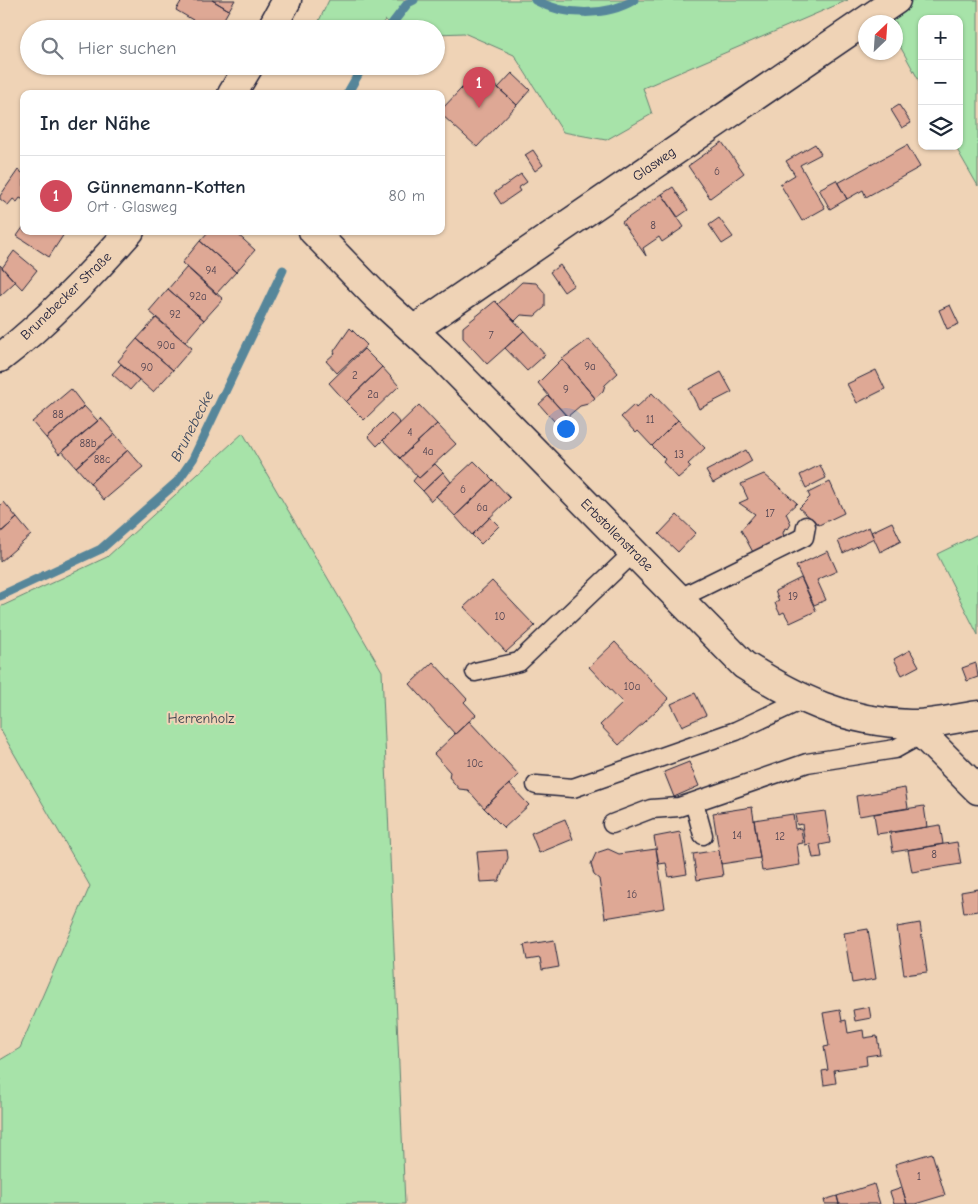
<!DOCTYPE html>
<html lang="de">
<head>
<meta charset="utf-8">
<style>
  :root { --surface:#fff; --page:#f6f6f7; --text:#1f2937; --muted:#747a83; --line:#e0e1e3; --accent:#d1495b }
  body { margin:0; font-family:"Comic Neue",sans-serif; background:var(--page); color:var(--text) }
  .controls { position:absolute; right:15px; top:15px; display:grid; overflow:hidden; border-radius:10px; box-shadow:0 1px 4px #0004 }
  .controls button { width:45px; height:45px; display:grid; place-items:center; padding:0; border:0; border-bottom:1px solid var(--line); background:var(--surface); color:var(--text); font:25px sans-serif }
  .compass { position:absolute; left:858px; top:15px; width:45px; height:45px; border-radius:50%; background:var(--surface); box-shadow:0 1px 4px #0004; rotate:25deg }
  .you { position:absolute; left:565px; top:428px; width:18px; height:18px; margin:-12px; border:4px solid #fff; border-radius:50%; background:#1a73e8; box-shadow:0 0 0 8px #1a73e833 }
  .badge { display:grid; place-items:center; width:32px; height:32px; border-radius:50%; background:var(--accent); color:#fff; font-size:16px; font-weight:700 }
  .pin { position:absolute; translate:-50% -41px; filter:drop-shadow(0 1px 2px #0008) }
  .pin::after { content:''; position:absolute; top:26px; width:18px; height:15px; background:inherit; clip-path:polygon(0 0,100% 0,50% 100%) }
  .list { margin:0; padding:0; list-style:none }
  h2 { display:flex; justify-content:space-between; align-items:center; height:65px; margin:0; padding:0 20px; font-size:21px }
  h2 small { font-size:16px; font-weight:400; color:var(--muted) }
  .list li { display:grid; grid-template-columns:32px 1fr auto; gap:15px; align-items:center; box-sizing:border-box; height:80px; padding:0 20px; border-top:1px solid var(--line) }
  .list b { display:block; font-size:19px; white-space:nowrap }
  .list p { margin:0; font-size:16px; white-space:nowrap; color:var(--muted) }
  .list em { font-size:16px; font-style:normal; color:var(--muted) }
  .icon { flex:none; width:28px; height:28px; fill:none; stroke:currentColor; stroke-width:2; stroke-linecap:round; stroke-linejoin:round }
  .map { position:relative; flex:none; width:978px; height:1204px; overflow:hidden }
  .search { position:absolute; background:var(--surface); box-shadow:0 1px 4px #0004; left:20px; top:20px; width:425px; height:55px; display:flex; align-items:center; gap:12px; box-sizing:border-box; padding:0 18px; border-radius:28px; color:var(--muted); font-size:19px }
  .panel { position:absolute; background:var(--surface); box-shadow:0 1px 4px #0004; left:20px; top:90px; width:425px; height:145px; border-radius:10px }
  .map>svg:first-child { display:block }
</style>
</head>
<body>
<div class="map">
<svg width="978" height="1204" viewBox="0 0 978 1204">
  <rect width="100%" height="100%" fill="#efd3b6"/>
  <filter id="ink" filterUnits="userSpaceOnUse"><feTurbulence type="fractalNoise" baseFrequency=".02" numOctaves="2"/><feDisplacementMap in="SourceGraphic" scale="10" xChannelSelector="R" yChannelSelector="G"/><feConvolveMatrix kernelMatrix="1 2 1 2 8 2 1 2 1" color-interpolation-filters="sRGB"/></filter>
  <g filter="url(#ink)">
    <path fill="#a7e3a9" stroke="#648272" d="M329,0H848L643,88L652,114L606,140L563,132L514,55L464,33L436,34V29H401L385,20L377,29H315Z
      M909,0H978V186L955,146H959V19H922V86L896,39V22H886Z
      M243,433L382,671L405,1204H0V1060L20,1048L90,886L0,729V607L107,557Z
      M978,534V635L937,554Z"/>
    <g fill="none" stroke-linecap="round" stroke-linejoin="round">
      <path stroke="#57869a" stroke-width="9" d="M535,0C564,16 606,17 634,0
        M388,29L408,3L414,0
        M347,94L363,66
        M0,596L101,549L177,482L193,459L283,270"/>
    </g>
    <path fill="#dea895" stroke="#22223b" d="M182,0H212L229,10L218,29H208L176,10Z
      M212,0H235L229,10Z
      M193,20L208,29H188Z
      M479,70L517,105L477,147L441,114V110Z
      M512,73L530,90L517,105L498,88Z
      M899,105L911,123L902,128L891,110Z
      M722,142L744,173L710,198L688,166Z
      M815,144L821,154L800,165L825,208L802,221L780,184L795,175L786,161Z
      M907,145L920,167L866,197L863,190L847,199L838,183Z
      M533,150L543,165L535,171L525,155Z
      M18,170L24,174V200L20,198L17,202L13,199L8,205L0,199V196Z
      M521,174L527,182L518,188L520,191L501,204L494,193Z
      M836,180L847,199L830,209L819,189Z
      M673,187L688,210L678,217L662,194Z
      M662,194L684,227L662,242L659,237L643,248L646,256L622,222Z
      M719,218L733,237L722,244L709,225Z
      M24,226V231H66L49,257L17,236Z
      M209,231H234L255,250L236,272L200,241Z
      M200,241L236,272L216,294L182,263Z
      M14,251L37,270L22,289L2,268Z
      M0,265L15,282L0,296Z
      M560,265L574,285L564,292L550,272Z
      M187,267L223,299L204,320L168,289Z
      M522,282L536,283L545,293V307L535,316L521,315L515,321L498,304Z
      M168,289L204,320L185,342L149,311Z
      M495,301L524,331L487,364L463,338V327Z
      M950,305L959,324L947,329L939,310Z
      M156,318L192,348L173,370L137,339Z
      M350,328L367,345L337,373L326,361L335,353L334,351Z
      M524,331L545,355L527,371L505,348Z
      M137,339L173,370L153,392L118,361Z
      M589,339L618,373L605,385L603,391L595,398L562,359Z
      M364,349L382,367L346,402L329,383Z
      M562,359L595,398L588,404L580,406L567,417L538,383Z
      M121,364L139,380L130,390L112,374Z
      M382,367L399,386L364,420L346,402Z
      M876,370L885,389L857,403L847,384Z
      M721,372L732,392L699,409L689,389Z
      M71,389L84,406L46,438L32,422Z
      M652,393L678,420L652,446L638,431L636,433L621,417L634,405L636,408Z
      M548,396L572,421L562,430L539,404Z
      M419,405L437,424L400,458L383,440Z
      M84,406L98,421L59,454L46,438Z
      M391,413L400,423L377,446L368,436Z
      M101,418L115,434L76,467L62,451Z
      M678,420L705,448L688,464L691,467L678,478L663,462L665,459L652,446Z
      M437,424L456,444L419,478L400,458Z
      M115,434L128,450L90,483L76,467Z
      M128,450L143,467L104,500L90,483Z
      M746,450L752,461L713,483L706,471Z
      M474,461L493,480L455,516L436,496Z
      M435,464L443,472L423,491L413,481L417,476L419,478Z
      M820,465L826,478L806,488L800,475Z
      M443,472L451,482L431,501L423,491Z
      M764,474L797,503L786,513L791,524L788,529L785,528L783,533L784,537L754,554L741,530L755,514L739,503L748,499L741,484Z
      M493,480L510,498L472,535L455,516Z
      M830,482L844,513L819,525L799,508L810,497L808,493Z
      M4,502L17,518L0,533V506Z
      M677,515L696,533L678,552L659,534Z
      M490,517L499,526L481,544L472,535Z
      M17,518L31,535L0,562V533Z
      M892,522L901,541L880,552L871,532Z
      M869,527L874,538L843,553L838,541Z
      M828,551L837,571L817,580L826,600L814,605L796,566Z
      M801,578L816,611L790,623L784,612L780,614L777,608L775,603L779,601L775,591Z
      M492,581L535,626L506,652L464,607Z
      M615,642L669,699L619,745L600,725L623,703L589,667Z
      M910,650L919,666L902,675L894,659Z
      M433,662L467,699L464,702L476,715L455,734L410,684Z
      M976,663L978,677L967,681L962,668Z
      M695,693L706,715L682,726L671,704Z
      M469,721L519,775L484,808L468,790L459,789L449,777L450,772L434,754Z
      M689,762L699,786L674,797L664,772Z
      M509,784L529,805L504,828L484,808Z
      M905,788L908,808L859,816L856,796Z
      M924,806L927,827L877,834L874,814Z
      M752,807L760,858L721,864L713,813Z
      M825,811L830,843L820,845L822,857L813,858L810,844L805,845L802,824L797,825L795,815Z
      M793,814L795,829L801,828L803,843L797,844L800,865L762,871L754,820Z
      M565,819L573,839L539,853L531,833Z
      M940,825L943,844L893,852L890,833Z
      M680,832L687,874L669,877L666,863L659,864L654,837Z
      M957,842L961,864L912,872L908,850Z
      M608,849L619,854L656,849L665,908L605,918L599,879L594,875L591,864L596,853Z
      M507,850L508,858L499,881L480,882L477,852Z
      M719,850L723,876L697,880L693,854Z
      M978,889V911L964,913L961,892Z
      M920,923L927,972L904,975L897,927Z
      M868,929L876,979L852,983L844,933Z
      M554,940L559,967L542,970L540,958L527,960L524,945Z
      M869,1007L871,1018L855,1021L853,1010Z
      M840,1010L842,1021L846,1020L848,1033L863,1030L864,1038L877,1036L880,1054L866,1056L867,1065L834,1070L836,1083L824,1085L822,1071L828,1070L824,1047L829,1046L823,1013Z
      M932,1153L945,1195L915,1204H907L895,1164Z
      M874,1184L880,1204H839L837,1196Z
      M902,1188L907,1204H894L890,1192Z
      M837,1196L839,1204H825L824,1200Z"/>
    <g fill="none" stroke-linecap="round" stroke-linejoin="round">
      <g stroke="#22223b" stroke-width="21">
        <path id="lane" d="M680,598L804,537L806,526
          M475,672L519,662L634,552
          M536,785L573,788L736,731L804,699
          M612,824L651,809L679,807L694,802
          M703,835L694,802L807,763L895,749L922,734"/>
      </g>
      <g stroke="#22223b" stroke-width="31">
        <path id="street" d="M271,29L287,0
          M232,94L249,66
          M313,231L378,298L439,354L744,665C797,699 846,722 910,724C932,725 956,718 978,715
          M413,330L896,0
          M0,358C48,321 90,276 130,231
          M912,724L978,790"/>
      </g>
      <use href="#lane" stroke="#efd3b6" stroke-width="18"/>
      <use href="#street" stroke="#efd3b6" stroke-width="28"/>
    </g>
  </g>
  <g text-anchor="middle" dominant-baseline="central" stroke-width="4" stroke-linejoin="round" paint-order="stroke">
    <g font-size="11" fill="#514452">
      <text x="717" y="171">6</text>
      <text x="653" y="225">8</text>
      <text x="211" y="270">94</text>
      <text x="198" y="296">92a</text>
      <text x="175" y="314">92</text>
      <text x="491" y="335">7</text>
      <text x="166" y="345">90a</text>
      <text x="590" y="366">9a</text>
      <text x="147" y="367">90</text>
      <text x="355" y="375">2</text>
      <text x="566" y="389">9</text>
      <text x="373" y="394">2a</text>
      <text x="58" y="414">88</text>
      <text x="650" y="419">11</text>
      <text x="410" y="432">4</text>
      <text x="88" y="443">88b</text>
      <text x="428" y="451">4a</text>
      <text x="679" y="454">13</text>
      <text x="102" y="459">88c</text>
      <text x="463" y="489">6</text>
      <text x="482" y="507">6a</text>
      <text x="770" y="513">17</text>
      <text x="793" y="596">19</text>
      <text x="500" y="616">10</text>
      <text x="632" y="686">10a</text>
      <text x="475" y="763">10c</text>
      <text x="737" y="835">14</text>
      <text x="780" y="836">12</text>
      <text x="934" y="854">8</text>
      <text x="632" y="894">16</text>
      <text x="919" y="1176">1</text>
    </g>
    <g font-size="14" fill="#22223b" stroke="#efd3b6">
      <text transform="translate(654 164) rotate(-35)">Glasweg</text>
      <text transform="translate(66 296) rotate(-44)">Brunebecker Straße</text>
      <text transform="translate(617 535) rotate(45)">Erbstollenstraße</text>
    </g>
    <g font-size="14" fill="#363f4c" stroke="#efd3b6">
      <text x="201" y="718">Herrenholz</text>
    </g>
    <g font-size="15" font-style="italic" fill="#34435b" stroke="#efd3b6">
      <text transform="translate(192 426) rotate(-63)">Brunebecke</text>
    </g>
  </g>
</svg>
<div class="controls">
<button>+</button>
<button>−</button>
<button><svg class="icon" aria-label="layers" viewBox="0 0 24 24"><path d="M12 4l9 5-9 5-9-5zM3 14l9 5 9-5"/></svg></button>
</div>
<svg class="compass" viewBox="-18 -18 36 36"><path d="M0-13l5 13h-10z" fill="#e53935"/><path d="M0 13l5-13h-10z" fill="#747a83"/></svg>
<div class="you"></div>
<div class="pin badge" style="left:479px;top:108px">1</div>
<div class="search"><svg class="icon" aria-label="search" viewBox="0 0 24 24"><circle cx="10" cy="10" r="6"/><path d="M15 15l6 6"/></svg>Hier suchen</div>
<section class="panel">
<h2>In der Nähe<small></small></h2>
<ul class="list">
<li><span class="badge">1</span><div><b>Günnemann-Kotten</b><p>Ort · Glasweg</p></div><em>80 m</em></li>
</ul>
</section>
</div>
</body>
</html>
